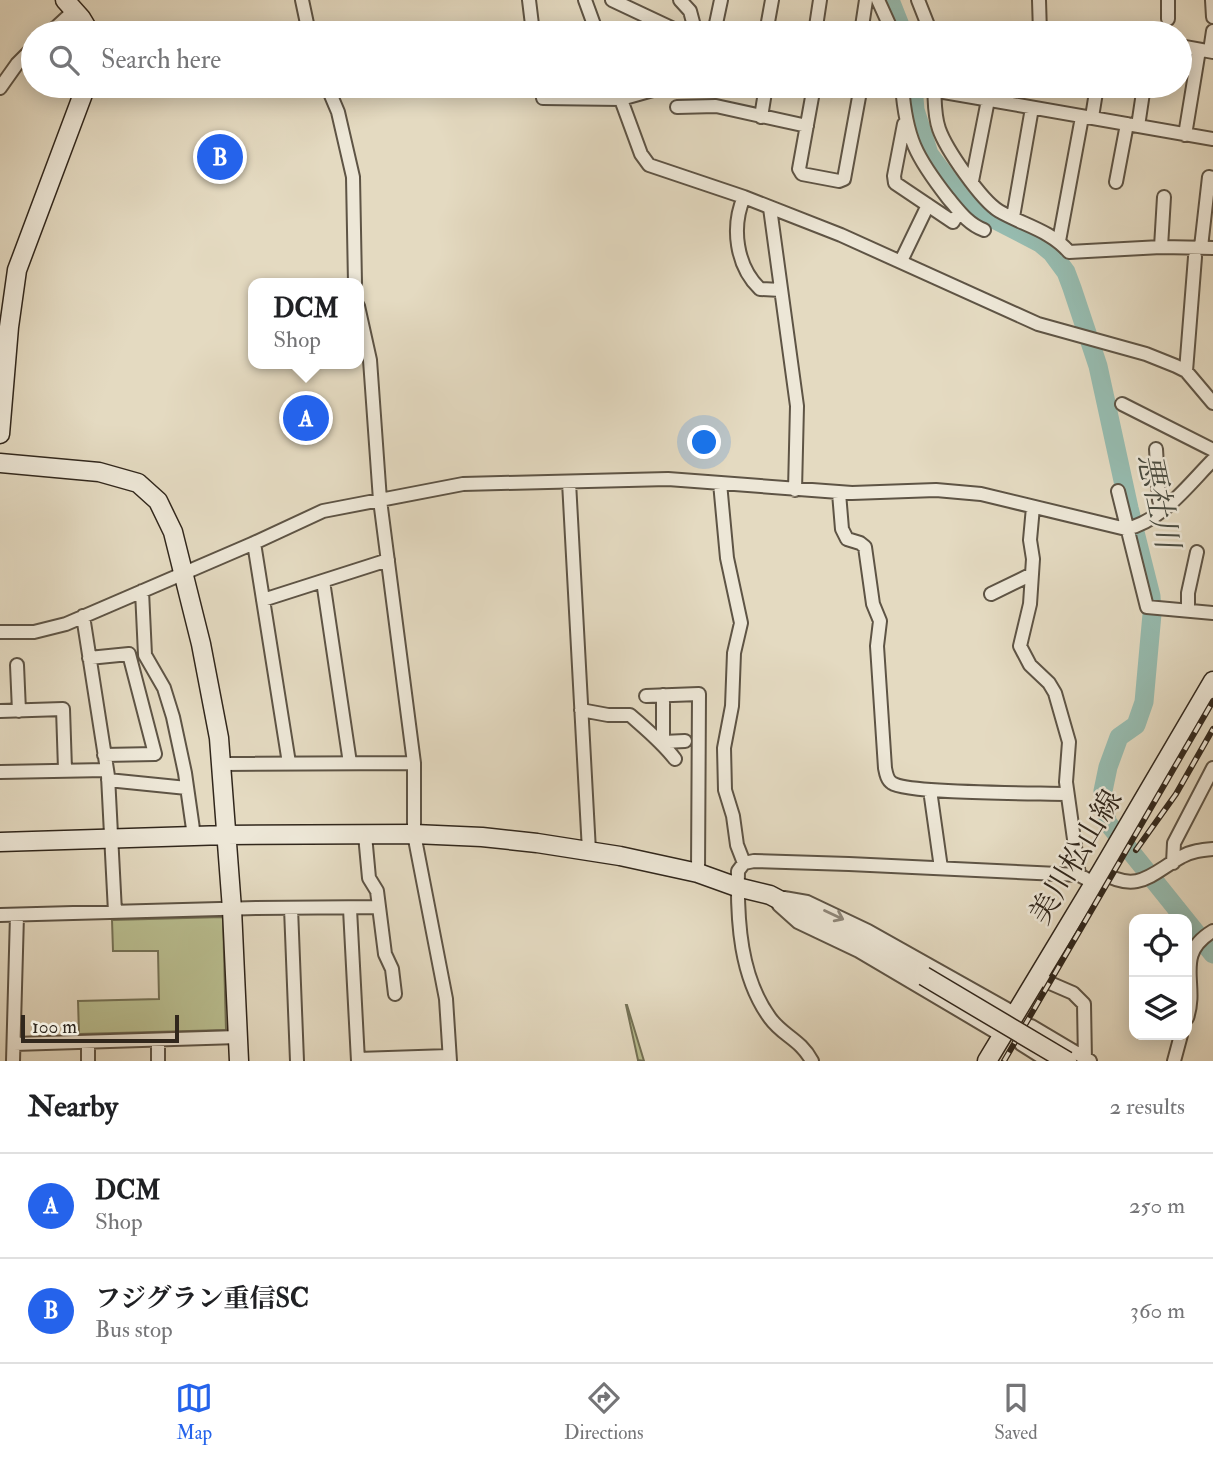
<!DOCTYPE html>
<html lang="en">
<head>
<meta charset="utf-8">
<style>
  :root { --surface:#fff; --page:#f2f2f2; --text:#202124; --muted:#757577; --line:#e0e0e0; --accent:#2563eb }
  body { margin:0; font-family:"IM FELL Double Pica","Noto Serif JP",serif; background:var(--page); color:var(--text) }
  .controls { position:absolute; right:21px; bottom:21px; display:grid; overflow:hidden; border-radius:14px; box-shadow:0 4px 18px #0003 }
  .controls button { width:63px; height:63px; display:grid; place-items:center; padding:0; border:0; border-bottom:2px solid var(--line); background:var(--surface); color:var(--text); font:35px sans-serif }
  .scale { position:absolute; left:21px; bottom:18px; width:158px; box-sizing:border-box; padding-left:7px; border:4px solid #31271c; border-top:0; font-size:19px; line-height:24px; white-space:nowrap; color:#31271c; -webkit-text-stroke:5px #ede7d7; paint-order:stroke }
  .you { position:absolute; left:705px; top:443px; width:24px; height:24px; margin:-18px; border:5px solid #fff; border-radius:50%; background:#1a73e8; box-shadow:0 0 0 10px #1a73e833 }
  .badge { display:grid; place-items:center; width:46px; height:46px; border-radius:50%; background:var(--accent); color:#fff; font-size:23px; font-weight:700 }
  .pin { position:absolute; translate:-50% -50%; border:4px solid #fff; box-shadow:0 2px 7px #0006 }
  .popup { position:absolute; left:248px; top:278px; width:116px; height:91px; box-sizing:border-box; display:grid; place-content:center; border-radius:14px; background:var(--surface); filter:drop-shadow(0 2px 5px #0005); font-size:23px; white-space:nowrap; color:var(--muted) }
  .popup b { font-size:26px; color:var(--text) }
  .popup::after { content:''; position:absolute; left:50%; top:100%; margin-left:-14px; border:14px solid transparent; border-top-color:var(--surface) }
  .list { margin:0; padding:0; list-style:none }
  h2 { display:flex; justify-content:space-between; align-items:center; height:91px; margin:0; padding:0 28px; font-size:30px }
  h2 small { font-size:23px; font-weight:400; color:var(--muted) }
  .list li { display:grid; grid-template-columns:46px 1fr auto; gap:21px; align-items:center; box-sizing:border-box; height:105px; padding:0 28px; border-top:2px solid var(--line) }
  .list b { display:block; font-size:26px; white-space:nowrap }
  .list p { margin:0; font-size:23px; white-space:nowrap; color:var(--muted) }
  .list em { font-size:23px; font-style:normal; color:var(--muted) }
  .icon { flex:none; width:38px; height:38px; fill:none; stroke:currentColor; stroke-width:2; stroke-linecap:round; stroke-linejoin:round }
  .map { position:relative; flex:none; width:1213px; height:1061px; overflow:hidden }
  .search { position:absolute; background:var(--surface); box-shadow:0 4px 18px #0003; left:21px; right:21px; top:21px; height:77px; display:flex; align-items:center; gap:18px; box-sizing:border-box; padding:0 24px; border-radius:38px; color:var(--muted); font-size:26px }
  .sheet { height:301px; background:var(--surface) }
  nav { display:flex; justify-content:space-around; align-items:center; box-sizing:border-box; height:98px; border-top:2px solid var(--line); background:var(--surface); font-size:19px; color:var(--muted) }
  nav a { display:grid; justify-items:center; gap:4px }
  nav .on { color:var(--accent) }
  .map>svg:first-child { display:block }
</style>
</head>
<body>
<div class="map">
<svg width="1213" height="1061" viewBox="0 0 1213 1061">
  <rect width="100%" height="100%" fill="#e4dac1"/>
  <filter id="stains"><feTurbulence type="fractalNoise" baseFrequency=".00286" numOctaves="4"/><feColorMatrix values="0 0 0 0 .2 0 0 0 0 .09 0 0 0 0 .02 0 0 0 .5 -.17"/></filter>
  <radialGradient id="worn" r=".72"><stop offset=".6" stop-color="#630" stop-opacity="0"/><stop offset="1" stop-color="#630" stop-opacity=".3"/></radialGradient>
  <path fill="#b9be90" stroke="#757256" stroke-width="2" d="M223,917L226,1030L79,1034L78,1001L159,999L158,951H113L112,920Z
    M626,1005H627L644,1061L638,1060Z"/>
  <g fill="none" stroke-linecap="round" stroke-linejoin="round">
    <path stroke="#96bbaf" stroke-width="19" d="M890,0L903,33
      M913,86L915,110L929,154L964,201L980,212L1040,243L1052,253L1066,272L1072,288L1098,366L1129,508L1151,596L1152,614L1144,702L1136,725L1119,737L1108,767L1103,791L1107,822L1213,954"/>
    <g stroke="#5e5445" stroke-width="16">
      <path id="street" d="M302,0L309,33
        M529,0L533,33
        M585,0L597,33
        M612,0L682,33
        M680,0L690,11L694,26
        M878,0L893,33
        M918,0L931,33
        M1039,0L1040,33
        M1168,0V19
        M1212,0L1213,17
        M930,32L979,33
        M50,33L75,10
        M690,33L694,26L704,33
        M714,33L721,0
        M766,33L772,0
        M815,33L820,0
        M861,33L866,0
        M1110,33H1111
        M1180,46L1213,52
        M1210,51L1213,31
        M327,86L338,112L353,177L355,283
        M541,86L543,98L621,99L667,86
        M616,86L641,154L649,165L744,197L841,235L1038,324L1146,354L1176,366L1186,371L1213,403
        M814,86L799,169L802,174L839,181L844,179L861,86
        M902,86C906,138 916,157 948,198C959,211 968,224 984,230
        M909,86L1213,139
        M934,86C935,100 934,115 939,129C946,149 981,200 999,211C1023,225 1050,230 1069,252L1161,247L1213,248
        M0,88L17,64L33,48
        M1002,102L1006,86
        M677,107L716,106L807,126
        M761,117L766,86
        M1092,117L1097,86
        M904,124L894,176L895,183L953,222L959,212
        M1138,126L1144,86
        M1185,135L1199,50
        M972,181L988,100
        M1116,182L1127,124
        M744,197C731,227 736,266 760,289L781,290
        M770,208L797,406L795,490
        M1013,217L1032,108
        M1059,241L1082,117
        M1161,247L1164,197
        M1201,247L1209,177L1213,178
        M901,261L928,205
        M358,306L370,360L380,500L414,763V834L446,999L450,1061
        M1186,371L1195,257
        M1122,404L1213,450
        M1156,449L1159,500L1162,510
        M569,482L589,851
        M720,483L727,558L741,623L734,653L732,706L724,748L725,790L733,816L737,845L744,863
        M1118,491L1147,607L1213,613
        M839,493L842,529L847,539L860,543L865,547L873,604L880,621L877,646L885,768C886,773 887,780 892,783C907,794 1040,793 1067,794
        M1033,507L1030,540L1033,559L1030,604L1020,646L1030,665L1049,683L1055,693L1069,742L1066,782L1079,875
        M254,543L289,763
        M323,581L350,763
        M142,591L145,655L164,688L173,717L185,773L194,836
        M991,594L1032,574
        M263,600L388,560
        M1188,611V593L1197,552
        M83,616L108,776L115,912
        M0,632H34L66,624L254,543L323,511L463,484L668,479L852,493L936,490L981,494L1126,529C1162,521 1188,485 1213,460
        M89,658L129,654L155,754L104,755
        M17,665L19,711
        M663,695V742L685,741
        M646,696L699,694L698,873
        M581,710L608,715H630C647,730 662,742 675,759
        M0,711L63,709L65,769
        M221,764L414,763
        M0,772L106,770
        M108,780L187,788
        M930,790L941,868
        M365,835L369,878L377,891L385,954L392,969L395,994
        M1173,863L1174,843L1213,768
        M1101,872C1138,894 1151,874 1181,857C1191,851 1202,850 1213,849
        M784,898L807,902L868,931L1014,1013
        M779,905L798,922L859,951L1001,1035
        M291,908L297,1061
        M350,909L358,1061
        M0,915L256,908L379,907
        M1036,977L1073,993L1084,1004L1085,1061
        M1187,1018C1199,983 1173,955 1213,931
        M1031,1026L1090,1061
        M14,1044L238,1037
        M1021,1044L1048,1061
        M358,1059L449,1056
        M13,1061L17,915
        M88,1061V1042
        M158,1061V1040
        M812,1061C800,1039 783,1036 770,1018C740,977 737,921 738,871L744,863L754,861L849,864L1079,875L1094,883
        M1174,1061L1181,1035"/>
    </g>
    <g stroke="#31271c" stroke-width="21">
      <path id="secondary" d="M65,0L81,18L90,33
        M0,434L9,327L17,270L86,86
        M0,463L99,472L138,483L158,501L173,532L201,644L219,738L232,909L239,1061
        M0,842L226,835L414,834L482,837L537,843L620,856L698,873L737,887L770,895L924,976
        M987,1061L1101,872L1213,681"/>
    </g>
    <use href="#street" stroke="#ede7d7" stroke-width="12"/>
    <use href="#secondary" stroke="#ede7d7" stroke-width="18"/>
    <g stroke="#31271c" stroke-width="6">
      <path id="rail" d="M1136,850L1176,794L1213,729
        M1004,1061L1213,701"/>
    </g>
    <use href="#rail" stroke="#ede7d7" stroke-width="3.5" stroke-dasharray="10" stroke-linecap="butt"/>
    <g stroke="#31271c" stroke-width="21" stroke-linecap="butt">
      <path id="secondary-bridge" d="M924,976L1067,1061"/>
    </g>
    <use href="#secondary-bridge" stroke="#ede7d7" stroke-width="18"/>
  </g>
  <defs><path id="oneway-shaft" d="M-6 0H5M1.5-3L5.5 0L1.5 3" fill="none" stroke-width="1.6" stroke-linecap="round" stroke-linejoin="round" transform="scale(1.75)"/></defs>
  <use stroke="#8f877a" href="#oneway-shaft" transform="translate(834 915) rotate(25)"/>
  <g text-anchor="middle" dominant-baseline="central" stroke-width="5" stroke-linejoin="round" paint-order="stroke">
    <g font-size="30" fill="#31271c" stroke="#ede7d7">
      <text transform="translate(1076 857) rotate(-59)">美川松山線</text>
    </g>
    <g font-size="32" font-style="italic" fill="#4a4c41" stroke="#ede7d7">
      <text transform="translate(1158 501) rotate(78)">悪社川</text>
    </g>
  </g>
  <rect width="100%" height="100%" filter="url(#stains)"/>
  <rect width="100%" height="100%" fill="url(#worn)"/>
</svg>
<div class="controls">
<button><svg class="icon" aria-label="locate" viewBox="0 0 24 24"><circle cx="12" cy="12" r="6"/><path d="M12 2v4M12 18v4M2 12h4M18 12h4"/></svg></button>
<button><svg class="icon" aria-label="layers" viewBox="0 0 24 24"><path d="M12 4l9 5-9 5-9-5zM3 14l9 5 9-5"/></svg></button>
</div>
<div class="scale">100 m</div>
<div class="you"></div>
<div class="pin badge" style="left:306px;top:418px">A</div>
<div class="popup"><b>DCM</b>Shop</div>
<div class="pin badge" style="left:220px;top:157px">B</div>
<div class="search"><svg class="icon" aria-label="search" viewBox="0 0 24 24"><circle cx="10" cy="10" r="6"/><path d="M15 15l6 6"/></svg>Search here</div>
</div>
<section class="sheet">
<h2>Nearby<small>2 results</small></h2>
<ul class="list">
<li><span class="badge">A</span><div><b>DCM</b><p>Shop</p></div><em>250 m</em></li>
<li><span class="badge">B</span><div><b>フジグラン重信SC</b><p>Bus stop</p></div><em>360 m</em></li>
</ul>
</section>
<nav>
<a class="on"><svg class="icon" aria-label="map" viewBox="0 0 24 24"><path d="M3 6l6-2 6 2 6-2v14l-6 2-6-2-6 2zM9 4v14M15 6v14"/></svg>Map</a>
<a><svg class="icon" aria-label="directions" viewBox="0 0 24 24"><path d="M12 3l9 9-9 9-9-9zM9 14v-3h6M13 9l2 2-2 2"/></svg>Directions</a>
<a><svg class="icon" aria-label="saved" viewBox="0 0 24 24"><path d="M7 4h10v16l-5-4-5 4z"/></svg>Saved</a>
</nav>
</body>
</html>
